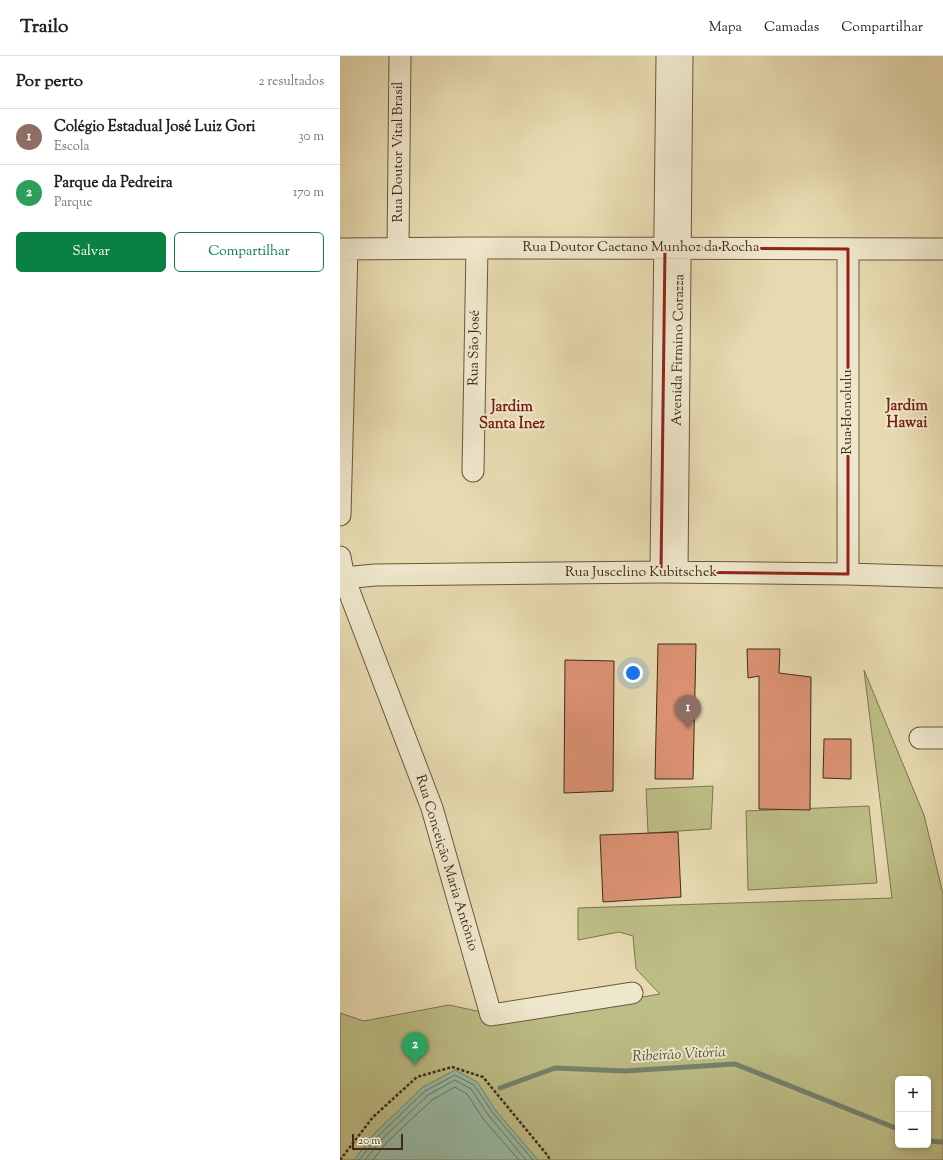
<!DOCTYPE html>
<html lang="pt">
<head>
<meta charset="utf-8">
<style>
  :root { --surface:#fff; --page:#f2f2f2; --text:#222; --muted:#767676; --line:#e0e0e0; --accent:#0b8043 }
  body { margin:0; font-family:"Sorts Mill Goudy",serif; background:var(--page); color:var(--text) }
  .controls { position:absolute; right:12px; bottom:12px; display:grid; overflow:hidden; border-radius:6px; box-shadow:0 2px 6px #0003 }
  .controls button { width:36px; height:36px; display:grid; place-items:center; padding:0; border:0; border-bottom:1px solid var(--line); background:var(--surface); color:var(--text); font:20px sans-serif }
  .scale { position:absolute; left:12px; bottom:10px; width:51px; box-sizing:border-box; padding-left:4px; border:2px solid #3e2c18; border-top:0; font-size:11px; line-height:14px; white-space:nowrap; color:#3e2c18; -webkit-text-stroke:3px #efe7cc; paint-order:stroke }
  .you { position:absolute; left:293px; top:617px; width:14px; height:14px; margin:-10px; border:3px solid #fff; border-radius:50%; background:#1a73e8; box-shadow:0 0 0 6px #1a73e833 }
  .badge { display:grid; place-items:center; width:26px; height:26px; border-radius:50%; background:var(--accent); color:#fff; font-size:13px; font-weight:700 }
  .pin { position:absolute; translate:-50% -33px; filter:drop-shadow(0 1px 2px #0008) }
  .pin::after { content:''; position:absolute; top:21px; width:14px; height:12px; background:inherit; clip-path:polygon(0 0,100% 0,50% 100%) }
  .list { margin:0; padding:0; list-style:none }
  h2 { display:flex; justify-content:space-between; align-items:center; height:52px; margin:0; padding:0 16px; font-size:17px }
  h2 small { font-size:13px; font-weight:400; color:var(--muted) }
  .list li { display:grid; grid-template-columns:26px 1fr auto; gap:12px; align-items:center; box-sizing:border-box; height:56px; padding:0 16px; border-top:1px solid var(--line) }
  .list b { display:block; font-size:15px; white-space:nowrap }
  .list p { margin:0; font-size:13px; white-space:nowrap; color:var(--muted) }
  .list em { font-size:13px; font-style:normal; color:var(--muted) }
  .actions { display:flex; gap:8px; padding:12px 16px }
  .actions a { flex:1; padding:9px 0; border:1px solid var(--accent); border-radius:6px; text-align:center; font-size:14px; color:var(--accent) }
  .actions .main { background:var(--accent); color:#fff }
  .map { position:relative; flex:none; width:603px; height:1104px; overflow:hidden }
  header { display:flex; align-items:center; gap:24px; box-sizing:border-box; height:56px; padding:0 20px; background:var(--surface); border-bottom:1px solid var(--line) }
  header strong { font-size:19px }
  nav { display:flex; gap:22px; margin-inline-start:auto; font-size:14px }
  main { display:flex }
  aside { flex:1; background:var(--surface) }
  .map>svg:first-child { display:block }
</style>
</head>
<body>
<header>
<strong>Trailo</strong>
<nav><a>Mapa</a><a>Camadas</a><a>Compartilhar</a></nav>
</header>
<main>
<aside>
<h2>Por perto<small>2 resultados</small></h2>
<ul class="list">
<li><span class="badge" style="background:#8d6e63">1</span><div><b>Colégio Estadual José Luiz Gori</b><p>Escola</p></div><em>30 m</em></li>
<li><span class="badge" style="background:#2e9e5b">2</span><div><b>Parque da Pedreira</b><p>Parque</p></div><em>170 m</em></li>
</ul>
<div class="actions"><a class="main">Salvar</a><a>Compartilhar</a></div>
</aside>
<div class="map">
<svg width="603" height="1104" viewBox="0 0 603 1104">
  <rect width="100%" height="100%" fill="#e7dab0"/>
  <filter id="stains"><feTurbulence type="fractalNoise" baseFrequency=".005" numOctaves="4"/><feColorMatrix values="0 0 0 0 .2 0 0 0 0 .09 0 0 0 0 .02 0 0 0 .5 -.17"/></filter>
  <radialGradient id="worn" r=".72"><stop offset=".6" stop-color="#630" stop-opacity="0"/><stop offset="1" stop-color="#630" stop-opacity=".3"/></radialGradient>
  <path fill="#bdbd86" stroke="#7e744f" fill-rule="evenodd" d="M524,614L584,759L603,838V1104H0V957L24,965L109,949L174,963L320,938L296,913L293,880L279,876L238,884V852L552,842ZM558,1023H588V1089H558Z
    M373,730L371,773L308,777L306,733Z
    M529,750L537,827L408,834L406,755Z"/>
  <path fill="#98bba6" stroke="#74826d" d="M115,1014L137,1026L156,1055L198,1104H14L35,1077L83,1031Z"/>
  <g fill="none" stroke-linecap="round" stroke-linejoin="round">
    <path stroke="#6b745f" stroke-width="1" d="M19,1104L38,1080L85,1035L115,1019L134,1029L153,1057L193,1104
      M25,1104L42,1083L88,1039L115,1024L131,1033L149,1060L186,1104
      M33,1104L46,1087L92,1044L115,1031L127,1038L144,1064L179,1104"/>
    <path stroke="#74826d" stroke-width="5" d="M160,1032L215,1012L285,1015L395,1008L558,1073
      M588,1085L603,1086"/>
  </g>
  <path fill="#dc9273" stroke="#3e2c18" d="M318,588H356L353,723H315Z
    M407,593H440L439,617L471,621L470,754L419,753V620L408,622Z
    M225,604L274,605L273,735L224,737Z
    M484,683H511V723L483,722Z
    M338,776L341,841L263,846L260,779Z"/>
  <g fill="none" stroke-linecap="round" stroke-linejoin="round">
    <g stroke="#68583e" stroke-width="23">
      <path id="street" d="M58,192L60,0
        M0,193L137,192L603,193
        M508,193V518
        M133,415L137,192
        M0,459L7,193
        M0,501L4,522L92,752L151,959L292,937
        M321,516L327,0
        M337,516L342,0
        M0,525L4,522L35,519L321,516L508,518L603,521
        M580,682H603"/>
    </g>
    <path stroke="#3e2c18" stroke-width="2.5" stroke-dasharray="3 2" stroke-linecap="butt" d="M0,1104L33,1061L77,1021L112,1011L143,1021L208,1100L210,1104"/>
    <use href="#street" stroke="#efe7cc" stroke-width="21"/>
  </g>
  <path fill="none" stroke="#8f2418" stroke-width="3" stroke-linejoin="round" d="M325,192L508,193V518L321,516Z"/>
  <g text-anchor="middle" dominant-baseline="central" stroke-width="4" stroke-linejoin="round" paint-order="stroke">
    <g font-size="14" fill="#3e2c18" stroke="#efe7cc">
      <text transform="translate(59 96) rotate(-90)">Rua Doutor Vital Brasil</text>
      <text x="301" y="192">Rua Doutor Caetano Munhoz da Rocha</text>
      <text transform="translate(135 292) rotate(-89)">Rua São José</text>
      <text transform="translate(339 294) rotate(-89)">Avenida Firmino Corazza</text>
      <text transform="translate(508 356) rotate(-90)">Rua Honolulu</text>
      <text x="301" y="517">Rua Juscelino Kubitschek</text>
      <text transform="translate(106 807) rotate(73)">Rua Conceição Maria Antônio</text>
    </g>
    <g font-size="15" font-weight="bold" fill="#7a1f14" stroke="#efe7cc">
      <text x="567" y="350">Jardim<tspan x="567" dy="17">Hawai</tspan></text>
      <text x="172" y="351">Jardim<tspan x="172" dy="17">Santa Inez</tspan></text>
    </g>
    <g font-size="15" font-style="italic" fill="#54503c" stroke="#efe7cc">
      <text transform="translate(339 999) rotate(-3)">Ribeirão Vitória</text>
    </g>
  </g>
  <rect width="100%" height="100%" filter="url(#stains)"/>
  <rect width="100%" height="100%" fill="url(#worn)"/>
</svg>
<div class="controls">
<button>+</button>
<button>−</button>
</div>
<div class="scale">20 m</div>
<div class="you"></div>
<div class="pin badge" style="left:348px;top:672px;background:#8d6e63">1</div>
<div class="pin badge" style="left:75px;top:1009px;background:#2e9e5b">2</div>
</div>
</main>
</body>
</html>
